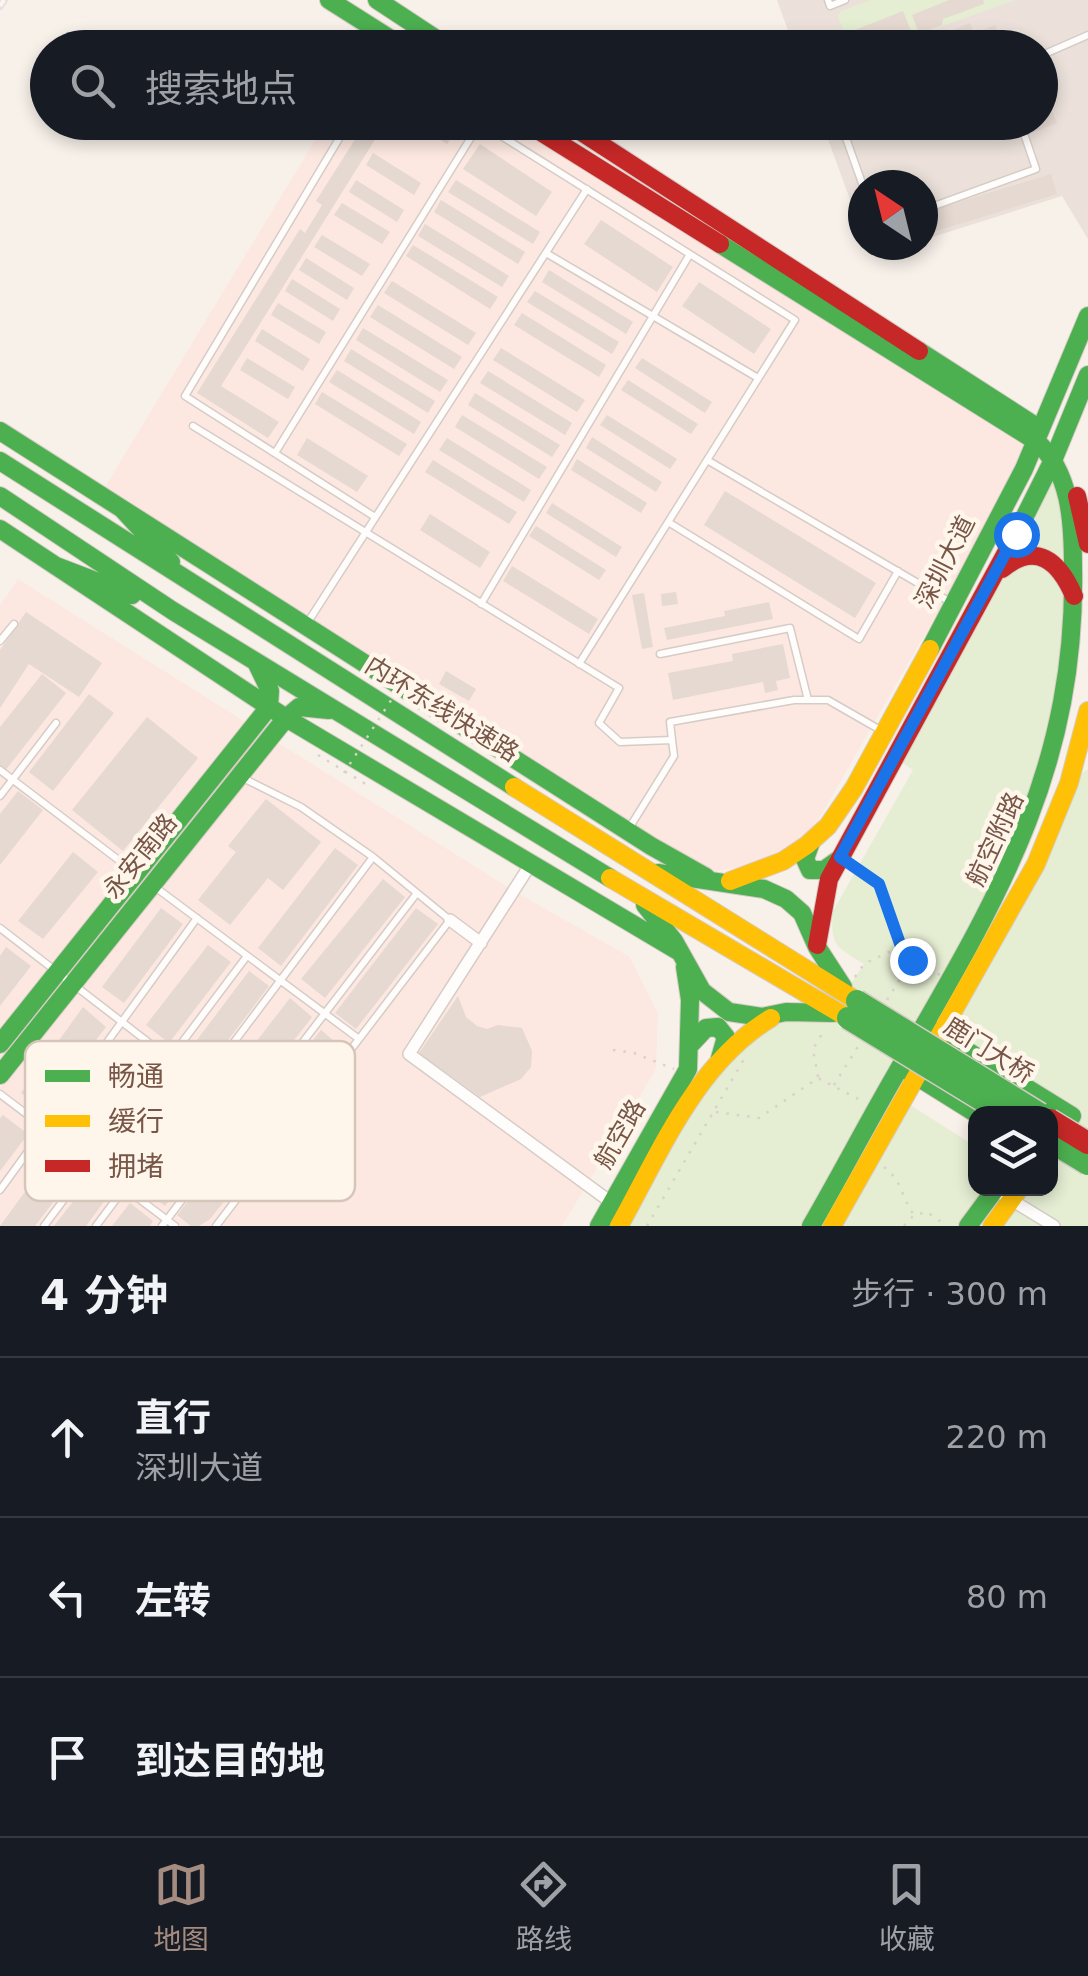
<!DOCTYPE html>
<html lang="zh">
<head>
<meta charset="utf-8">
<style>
  :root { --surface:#171b24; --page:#242831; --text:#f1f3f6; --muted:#9ea1a6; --line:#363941; --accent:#a58c80 }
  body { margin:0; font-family:"DejaVu Sans","Noto Sans SC",sans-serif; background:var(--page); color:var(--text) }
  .controls { position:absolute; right:30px; bottom:30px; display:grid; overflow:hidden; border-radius:20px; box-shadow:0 5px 15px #0003 }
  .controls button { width:90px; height:90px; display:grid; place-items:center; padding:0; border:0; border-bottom:2px solid var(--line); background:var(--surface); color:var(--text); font:50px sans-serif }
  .compass { position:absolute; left:848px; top:170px; width:90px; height:90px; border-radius:50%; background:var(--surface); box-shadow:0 5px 15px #0003; rotate:325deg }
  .stop { position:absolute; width:30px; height:30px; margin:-22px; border:8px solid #1a73e8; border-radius:50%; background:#fff }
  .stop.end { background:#1a73e8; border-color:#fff; box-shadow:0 2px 10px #0008 }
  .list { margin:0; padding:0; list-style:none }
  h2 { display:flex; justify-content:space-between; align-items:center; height:130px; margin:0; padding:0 40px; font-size:42px }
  h2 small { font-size:32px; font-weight:400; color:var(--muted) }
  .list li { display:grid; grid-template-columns:65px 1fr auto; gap:30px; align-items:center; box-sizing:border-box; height:160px; padding:0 40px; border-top:2px solid var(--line) }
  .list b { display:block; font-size:38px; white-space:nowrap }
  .list p { margin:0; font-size:32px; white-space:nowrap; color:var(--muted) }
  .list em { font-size:32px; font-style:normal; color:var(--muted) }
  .icon { flex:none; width:55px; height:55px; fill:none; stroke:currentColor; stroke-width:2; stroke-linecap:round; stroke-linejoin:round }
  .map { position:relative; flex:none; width:1088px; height:1226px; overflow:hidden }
  .search { position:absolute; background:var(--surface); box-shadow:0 5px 15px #0003; left:30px; right:30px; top:30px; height:110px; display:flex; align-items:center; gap:25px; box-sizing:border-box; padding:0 35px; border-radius:55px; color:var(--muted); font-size:38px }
  .sheet { height:610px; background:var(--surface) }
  nav { display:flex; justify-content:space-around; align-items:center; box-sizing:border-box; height:140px; border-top:2px solid var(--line); background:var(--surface); font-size:28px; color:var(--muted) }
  nav a { display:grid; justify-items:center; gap:5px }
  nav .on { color:var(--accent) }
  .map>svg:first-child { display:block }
</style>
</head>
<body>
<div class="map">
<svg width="1088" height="1226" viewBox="0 0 1088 1226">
  <rect width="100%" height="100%" fill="#f8f1ea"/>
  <path fill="#fce8e0" d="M326,122L521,123L1036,441L805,843L767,862L716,871L682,854L105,487Z
    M18,579L514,891L630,957L658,1014L656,1069L562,1226H0V605Z"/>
  <path fill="#ebe1da" d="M777,0H1088V239L1062,196L923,240V185H863V235L822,123L1040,122V48L794,47Z"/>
  <path fill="#e5eed3" d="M871,0H1015L883,47H850L838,17L841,11Z
    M1054,458L1075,555L1053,777L811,1226H619L729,1047L846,991L864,964C836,946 830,947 833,911L913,770L895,758Z
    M1088,769V1226H992L1019,1189L1050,1188L1051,1146L1072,1116L942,1034L1069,783Z
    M904,1101L975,1146L976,1188L996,1189L968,1226H832Z"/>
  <path fill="#e5d9d1" d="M949,0H983L984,4L943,19L942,25L919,34L912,15Z
    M903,11L911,31L861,48L855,30Z
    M970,23L974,33L995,25L1004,48H908Z
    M1040,82L1057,123L1032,133L1028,122H1040Z
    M366,122H386L221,386L279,422L268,438L197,393L300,229L305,233L322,205L316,201Z
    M412,122H439L455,132L447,144Z
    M480,144L552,192L536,216L463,169Z
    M373,153L421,183L414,195L366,165Z
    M1051,174L1057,194L923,235V213Z
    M356,180L404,210L397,222L349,192Z
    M456,180L540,232L533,244L448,192Z
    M441,200L525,252L518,264L434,212Z
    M342,203L390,232L382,244L334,215Z
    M601,220L673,267L657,292L584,244Z
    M425,224L509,276L502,287L418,236Z
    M322,235L370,264L362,276L314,247Z
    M413,245L498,297L490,309L406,256Z
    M306,258L354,288L347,300L299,270Z
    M549,270L633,322L626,334L542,282Z
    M292,279L340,309L333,321L285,291Z
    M392,281L476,333L468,345L384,293Z
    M699,282L771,329L754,354L682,306Z
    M535,291L619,342L612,354L527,302Z
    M278,303L326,332L319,344L271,315Z
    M378,305L462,357L454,369L370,317Z
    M522,313L606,365L599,377L514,325Z
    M363,328L448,380L440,392L356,340Z
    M262,329L310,359L303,371L255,341Z
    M501,348L585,400L577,412L493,360Z
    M351,349L435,401L428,413L344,361Z
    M247,358L295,387L288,399L240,370Z
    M642,358L712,402L705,413L635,368Z
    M337,370L421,422L414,434L329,382Z
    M488,371L572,423L565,435L480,383Z
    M628,380L698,424L691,434L621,390Z
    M322,392L407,444L399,456L315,404Z
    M475,393L560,445L552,457L468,405Z
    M462,415L547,467L539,479L455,427Z
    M607,415L677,459L670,469L600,425Z
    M592,437L662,482L656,492L586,448Z
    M307,438L368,476L357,492L297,455Z
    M447,438L531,490L524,502L439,450Z
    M577,459L647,503L641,513L571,470Z
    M433,460L517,512L509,524L425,472Z
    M725,491L876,583L855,618L704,525Z
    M552,503L622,547L616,557L546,513Z
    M430,514L490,552L480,568L420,530Z
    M536,526L606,570L599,580L529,536Z
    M512,566L598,619L589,634L503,581Z
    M676,592L678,604L662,606L661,594Z
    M644,593L653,647L642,649L632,595Z
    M769,602L773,619L667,640L664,628L725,616L724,611Z
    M26,612L102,663L79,697L29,664L0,708V650Z
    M783,644L790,678L776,681L778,690L765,693L763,682L673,700L668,673L733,661L732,654Z
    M446,671L476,689L469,701L439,684Z
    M42,674L66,693L5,771L0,767V727Z
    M89,694L114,713L53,791L29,772Z
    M147,717L198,758L123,851L72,810Z
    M18,791L43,810L0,865V814Z
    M266,799L321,842L283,890L268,878L230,925L198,900L236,852L228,846Z
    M335,848L358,865L281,966L258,948Z
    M73,852L98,872L43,939L18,921Z
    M383,879L405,897L325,998L301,979Z
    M161,908L183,924L124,1003L102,987Z
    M416,908L438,924L356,1029L335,1013Z
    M208,945L231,962L169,1043L146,1025Z
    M6,947L31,966L0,1006V956Z
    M249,971L269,986L204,1072L184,1057Z
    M458,996L466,1017L477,1026L487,1029L498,1025L522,1028L532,1051L531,1067L521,1079L480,1097L419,1053Z
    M290,998L312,1017L246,1102L222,1086Z
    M83,1007L106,1027L43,1109L21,1093Z
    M321,1030L341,1047L326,1068L305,1083L294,1099L292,1112L276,1133L254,1115Z
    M209,1103L232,1121L165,1206L142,1189Z
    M3,1115L28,1134L0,1171V1118Z
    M241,1135L263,1153L210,1219L199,1226H191L177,1215Z
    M54,1152L78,1170L35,1226H0Z
    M92,1177L111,1192L86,1226H54Z
    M130,1203L153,1221L150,1226H112Z"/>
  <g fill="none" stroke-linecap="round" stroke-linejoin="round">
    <g stroke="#d6ccc6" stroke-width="9">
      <path id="lane" d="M828,0L830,6L845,0
        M1040,56L1088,35
        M349,122L185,396L375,517
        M479,122L795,320L579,664
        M863,186L846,138L883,122
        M923,210L1036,169L1020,122
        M546,253L758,378
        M193,426L619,688L599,723L620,742L672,740L670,722L794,700H828L882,731
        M275,453L480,123
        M707,460L952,603
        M668,522L859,639L898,571
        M481,604L690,254
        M306,625L587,189
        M0,641L14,624
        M660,654L790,628L808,700
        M0,770L133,871
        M0,796L56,723
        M628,830L674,756L672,740
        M155,887L359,1039
        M0,928L279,1143
        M0,1094L175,1226
        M0,1190L197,918
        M44,1226L247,956
        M96,1226L373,857
        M162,1226L417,893
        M216,1226L450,920L373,857L301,807L241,777"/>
    </g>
    <g stroke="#d6ccc6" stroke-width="14">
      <path id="street" d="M532,862L409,1054L612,1203
        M450,920L481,943
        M995,1190L1054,1226"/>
    </g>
    <g stroke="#d7ccc6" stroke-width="20">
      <path id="fast" d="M329,0L405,48
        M377,0L450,48
        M720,244L1036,441
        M919,351L1040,429
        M0,431L651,846L706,877
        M0,461L514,787
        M0,496L173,611L610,878
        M123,510L171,562
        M0,529L286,718L678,951
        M1014,538L1054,458L1088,375
        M56,566L132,595
        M930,649L1024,469L1088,316
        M811,842L805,859L810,870H824L838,860
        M658,873L764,889L786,899L802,913L817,947L843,987
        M645,905L674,941L702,991L729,1012L762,1017L786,1012L833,1013
        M927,1026L1072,1116L1059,1135
        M0,1044L269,707L270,691L257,664
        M691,1044L706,1028L718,1027L726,1037L720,1058
        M905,1069L977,1114
        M0,1075L286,718L299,707L329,710
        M599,1226L688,1069L690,1000L685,967
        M811,1226C840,1176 867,1124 896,1074C994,904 1077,772 1073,567C1073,523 1071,472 1036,441
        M968,1226L996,1188"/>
    </g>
    <g stroke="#d7ccc6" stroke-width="20">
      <path id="slow" d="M514,787L857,1001
        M610,878L848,1018
        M730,881L783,861L807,845L828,826L854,788L930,649
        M619,1226C660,1153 696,1063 771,1018
        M832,1226L1036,864L1069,783L1088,711
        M992,1226L1020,1188"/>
    </g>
    <g stroke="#d7ccc6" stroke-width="20">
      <path id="jam" d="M525,122L720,244
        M566,122L919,351
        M1077,496L1088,544
        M1002,569C1036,541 1059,561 1074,596
        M817,945L829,879L1014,538"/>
    </g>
    <path stroke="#dad0cc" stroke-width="2.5" stroke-dasharray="2.5 8" stroke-linecap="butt" d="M318,755L369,786
      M853,866L879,883L901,945
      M855,977L864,964L901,946L904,955L940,975
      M887,1000L912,960
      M613,1050L634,1053L674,1069
      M818,1077L813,1049L825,1029
      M834,1085L859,1045
      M716,1112L759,1118L818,1078L864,1102
      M884,1167C903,1181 901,1198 914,1215
      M647,1226L747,1054
      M904,1226L914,1215L927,1212L947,1226"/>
    <use href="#lane" stroke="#fefdfc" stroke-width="6"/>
    <use href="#street" stroke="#fefdfc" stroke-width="11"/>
    <use href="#fast" stroke="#4caf50" stroke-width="18"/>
    <use href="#slow" stroke="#ffc107" stroke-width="18"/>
    <use href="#jam" stroke="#c62828" stroke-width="18"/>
    <g stroke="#e4e1e5" stroke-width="8">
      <path id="rail" d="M0,6L4,0"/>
    </g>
    <use href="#rail" stroke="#fff6eb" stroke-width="4" stroke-dasharray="11" stroke-linecap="butt"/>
    <g stroke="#d7cbc5" stroke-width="25" stroke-linecap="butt">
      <path id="fast-bridge" d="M857,1001L1040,1114
        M848,1018L1005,1114
        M1050,1141L1088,1164"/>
    </g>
    <g stroke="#d7cbc5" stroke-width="25" stroke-linecap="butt">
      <path id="jam-bridge" d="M1050,1120L1088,1143"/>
    </g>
    <path stroke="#dad0cc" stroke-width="2.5" stroke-dasharray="2.5 8" stroke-linecap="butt" d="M344,773L408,674"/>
    <use href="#fast-bridge" stroke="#4caf50" stroke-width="22"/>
    <use href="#jam-bridge" stroke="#c62828" stroke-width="22"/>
  </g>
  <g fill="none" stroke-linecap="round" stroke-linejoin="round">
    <path stroke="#1a73e8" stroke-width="12" d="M912,960L904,955L879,884L840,857L1016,534"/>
  </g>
  <g text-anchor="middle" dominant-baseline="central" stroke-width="9" stroke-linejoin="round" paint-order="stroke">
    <g font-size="25" fill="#785647" stroke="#fff6eb">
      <text transform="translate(945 562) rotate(-63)">深圳大道</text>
      <text transform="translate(442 709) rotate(32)">内环东线快速路</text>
      <text transform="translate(995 839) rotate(-65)">航空附路</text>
      <text transform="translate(140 856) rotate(-51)">永安南路</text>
      <text transform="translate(989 1050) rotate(32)">鹿门大桥</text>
      <text transform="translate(620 1134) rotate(-60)">航空路</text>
    </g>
  </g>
  <rect x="25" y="1041" width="330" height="160" rx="15" fill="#fff6eb" stroke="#d6c6ba" stroke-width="2.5"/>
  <rect x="45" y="1070" width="45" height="12" fill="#4caf50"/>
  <rect x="45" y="1115" width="45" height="12" fill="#ffc107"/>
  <rect x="45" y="1160" width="45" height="12" fill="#c62828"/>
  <g font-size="28" fill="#785647">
    <text x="108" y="1086">畅通</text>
    <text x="108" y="1131">缓行</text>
    <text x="108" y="1176">拥堵</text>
  </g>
</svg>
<div class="controls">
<button><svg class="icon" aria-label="layers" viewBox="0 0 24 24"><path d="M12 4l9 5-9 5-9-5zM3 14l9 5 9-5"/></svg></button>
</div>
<svg class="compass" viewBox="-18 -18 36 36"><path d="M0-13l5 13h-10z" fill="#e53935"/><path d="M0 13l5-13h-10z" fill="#9ea1a6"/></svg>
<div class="stop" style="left:1016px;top:534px"></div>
<div class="stop end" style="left:912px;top:960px"></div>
<div class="search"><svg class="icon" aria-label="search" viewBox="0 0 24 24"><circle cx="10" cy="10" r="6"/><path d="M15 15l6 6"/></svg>搜索地点</div>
</div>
<section class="sheet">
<h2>4 分钟<small>步行 · 300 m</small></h2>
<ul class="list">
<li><svg class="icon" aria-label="ahead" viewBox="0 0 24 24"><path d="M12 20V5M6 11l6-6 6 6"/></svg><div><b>直行</b><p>深圳大道</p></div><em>220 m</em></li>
<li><svg class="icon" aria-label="left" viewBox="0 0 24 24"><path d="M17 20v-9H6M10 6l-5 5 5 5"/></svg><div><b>左转</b></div><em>80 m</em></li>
<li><svg class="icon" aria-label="arrive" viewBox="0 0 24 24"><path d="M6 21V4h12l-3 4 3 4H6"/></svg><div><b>到达目的地</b></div></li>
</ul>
</section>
<nav>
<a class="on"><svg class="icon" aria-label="map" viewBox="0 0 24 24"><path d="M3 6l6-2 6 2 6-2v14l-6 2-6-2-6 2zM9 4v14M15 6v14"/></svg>地图</a>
<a><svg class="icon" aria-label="directions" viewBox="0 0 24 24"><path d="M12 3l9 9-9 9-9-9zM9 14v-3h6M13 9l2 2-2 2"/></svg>路线</a>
<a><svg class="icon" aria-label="saved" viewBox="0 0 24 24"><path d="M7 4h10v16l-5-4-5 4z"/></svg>收藏</a>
</nav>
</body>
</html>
